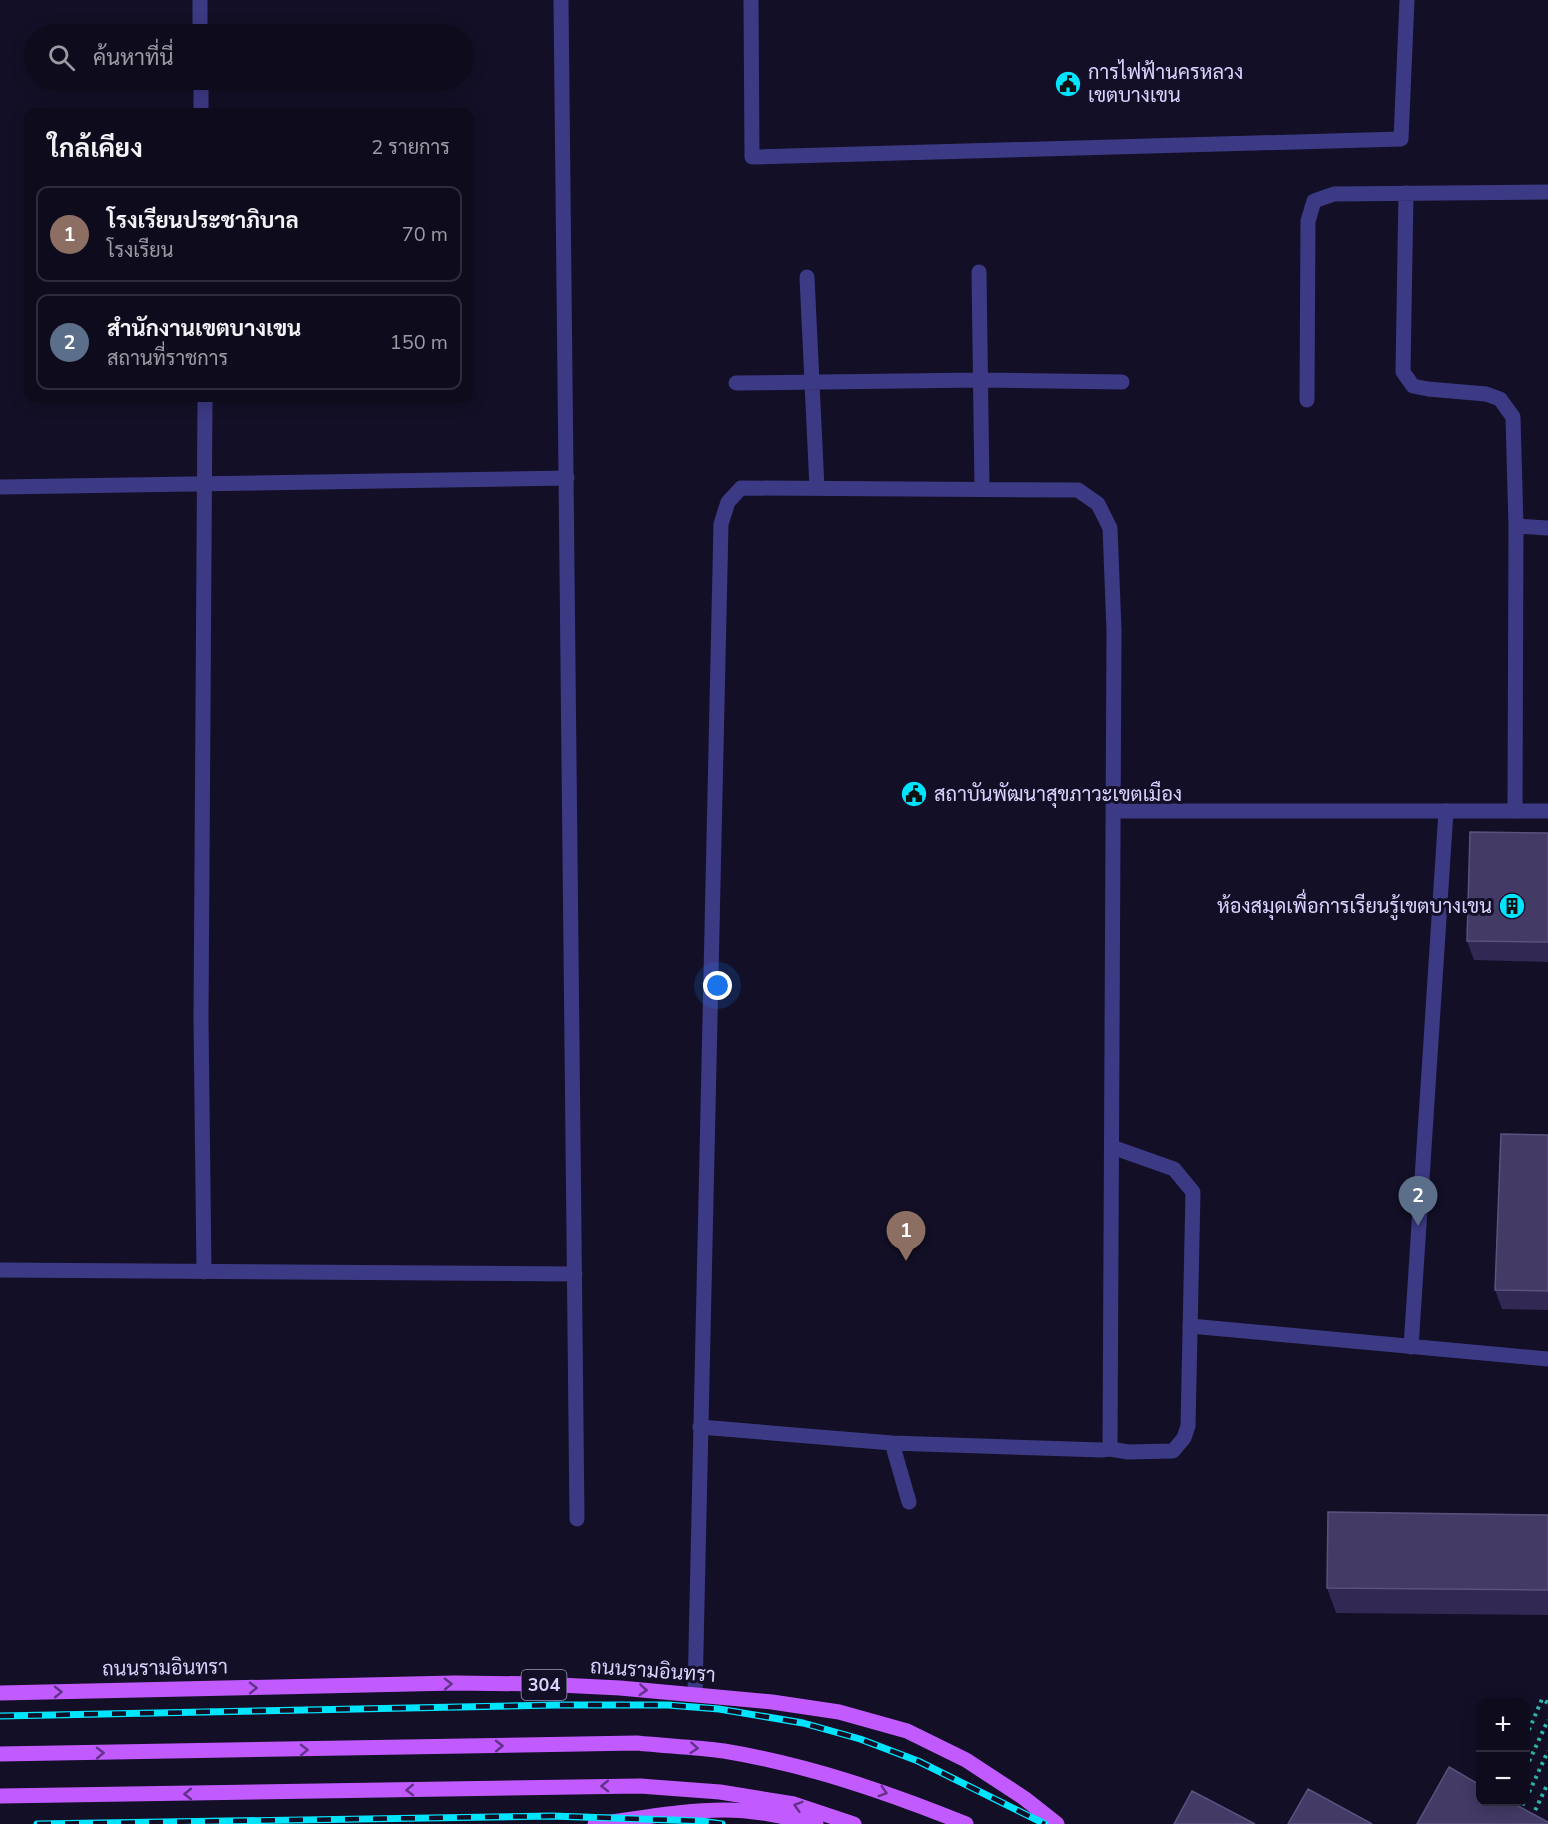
<!DOCTYPE html>
<html lang="th">
<head>
<meta charset="utf-8">
<style>
  :root { --surface:#0e0b1c; --page:#1c1929; --text:#f1f3f6; --muted:#9b9ba3; --line:#2e2b3b; --accent:#00e5ff }
  body { margin:0; font-family:"Nunito Sans",Sarabun,sans-serif; background:var(--page); color:var(--text) }
  .controls { position:absolute; right:18px; bottom:18px; display:grid; overflow:hidden; border-radius:12px; box-shadow:0 3px 15px #0003 }
  .controls button { width:54px; height:54px; display:grid; place-items:center; padding:0; border:0; border-bottom:2px solid var(--line); background:var(--surface); color:var(--text); font:30px sans-serif }
  .you { position:absolute; left:718px; top:986px; width:21px; height:21px; margin:-15px; border:4px solid #fff; border-radius:50%; background:#1a73e8; box-shadow:0 0 0 9px #1a73e833 }
  .badge { display:grid; place-items:center; width:39px; height:39px; border-radius:50%; background:var(--accent); color:#fff; font-size:20px; font-weight:700 }
  .pin { position:absolute; translate:-50% -50px; filter:drop-shadow(0 2px 3px #0008) }
  .pin::after { content:''; position:absolute; top:32px; width:21px; height:18px; background:inherit; clip-path:polygon(0 0,100% 0,50% 100%) }
  .list { margin:0; padding:0; list-style:none }
  h2 { display:flex; justify-content:space-between; align-items:center; height:78px; margin:0; padding:0 24px; font-size:26px }
  h2 small { font-size:20px; font-weight:400; color:var(--muted) }
  .list li { display:grid; grid-template-columns:39px 1fr auto; gap:18px; align-items:center; box-sizing:border-box; height:96px; margin:0 12px 12px; padding:0 12px; border:2px solid var(--line); border-radius:12px }
  .list b { display:block; font-size:22px; white-space:nowrap }
  .list p { margin:0; font-size:20px; white-space:nowrap; color:var(--muted) }
  .list em { font-size:20px; font-style:normal; color:var(--muted) }
  .icon { flex:none; width:33px; height:33px; fill:none; stroke:currentColor; stroke-width:2; stroke-linecap:round; stroke-linejoin:round }
  .map { position:relative; flex:none; width:1548px; height:1824px; overflow:hidden }
  .search { position:absolute; background:var(--surface); box-shadow:0 3px 15px #0003; left:24px; top:24px; width:450px; height:66px; display:flex; align-items:center; gap:15px; box-sizing:border-box; padding:0 21px; border-radius:33px; color:var(--muted); font-size:22px }
  .panel { position:absolute; background:var(--surface); box-shadow:0 3px 15px #0003; left:24px; top:108px; width:450px; height:294px; border-radius:12px }
  .map>svg:first-child { display:block }
</style>
</head>
<body>
<div class="map">
<svg width="1548" height="1824" viewBox="0 0 1548 1824">
  <rect width="100%" height="100%" fill="#130f26"/>
  <g fill="none" stroke-linecap="round" stroke-linejoin="round">
    <path stroke="#2fb8b0" stroke-width="4" stroke-dasharray="3 4.5" stroke-linecap="butt" d="M1526,1737L1542,1699L1548,1703
      M1526,1768L1548,1720
      M1526,1799L1548,1751
      M1519,1812L1524,1802
      M1532,1817L1548,1783"/>
    <path stroke="#3d3a85" stroke-width="15" d="M200,0V34
      M561,0L577,1519
      M751,0L752,157L1401,139L1407,0
      M201,80V112
      M1406,193L1403,372L1413,386L1428,389L1486,394L1500,399L1513,417L1516,526L1515,811
      M1307,400L1308,221L1314,201L1334,194L1548,192
      M0,487L567,478
      M1516,526L1548,528
      M0,1270L575,1274
      M204,1272L201,1019L205,398
      M1190,1326L1548,1359
      M1411,1347L1446,811"/>
    <path stroke="#3d3a85" stroke-width="15" d="M979,272L982,489
      M807,277L817,488
      M736,383L981,380L1122,382
      M1113,811H1548
      M700,1427L892,1443L909,1502
      M892,1443L1102,1450L1110,1449L1128,1452L1173,1451L1184,1438L1188,1426L1193,1192L1174,1169L1112,1147
      M695,1694L721,524L728,502L741,488L1078,490L1098,504L1110,528L1114,630L1110,1449"/>
    <path stroke="#c25bff" stroke-width="15" d="M0,1693L455,1683L540,1684L620,1688L772,1702L839,1712L907,1731L966,1760L1024,1798L1057,1824
      M0,1754L637,1743C666,1746 695,1747 724,1751C808,1765 887,1792 966,1824
      M0,1796L640,1786L720,1792L794,1804L854,1824
      M595,1824C638,1819 681,1810 724,1810C756,1810 786,1817 816,1824"/>
    <g stroke="#00e5ff" stroke-width="7">
      <path id="rail" d="M0,1716L556,1705H668L719,1709L803,1723L860,1739L918,1761L1045,1824
        M37,1824L552,1816L701,1821L722,1824"/>
    </g>
    <use href="#rail" stroke="#130f26" stroke-width="4.5" stroke-dasharray="14" stroke-linecap="butt"/>
  </g>
  <path fill="#312854" d="M1548,833V962L1474,960L1467,941Z
    M1548,1135V1310L1502,1309L1495,1290Z
    M1548,1515V1615L1336,1613L1327,1588Z"/>
  <path fill="#433a66" stroke="#5a527e" stroke-width="1.5" d="M1470,832L1548,833V942L1467,941Z
    M1501,1134L1548,1135V1291L1495,1290Z
    M1328,1512L1548,1515V1590L1327,1588Z
    M1449,1767L1480,1785V1802H1511L1548,1822V1824H1417Z
    M1308,1789L1372,1824H1288Z
    M1192,1791L1255,1824H1174Z"/>
  <defs><path id="oneway-chevron" d="M-2-3.5L2.5 0L-2 3.5" fill="none" stroke-width="1.6" stroke-linecap="round" stroke-linejoin="round" transform="scale(1.5)"/></defs>
  <g stroke="#623188">
    <use href="#oneway-chevron" transform="translate(448 1684) rotate(-1)"/>
    <use href="#oneway-chevron" transform="translate(253 1688) rotate(-1)"/>
    <use href="#oneway-chevron" transform="translate(643 1690) rotate(4)"/>
    <use href="#oneway-chevron" transform="translate(58 1692) rotate(-1)"/>
    <use href="#oneway-chevron" transform="translate(499 1746) rotate(-1)"/>
    <use href="#oneway-chevron" transform="translate(694 1748) rotate(5)"/>
    <use href="#oneway-chevron" transform="translate(304 1750) rotate(-1)"/>
    <use href="#oneway-chevron" transform="translate(100 1753) rotate(-1)"/>
    <use href="#oneway-chevron" transform="translate(605 1786) rotate(179)"/>
    <use href="#oneway-chevron" transform="translate(410 1790) rotate(179)"/>
    <use href="#oneway-chevron" transform="translate(883 1792) rotate(17)"/>
    <use href="#oneway-chevron" transform="translate(188 1794) rotate(179)"/>
    <use href="#oneway-chevron" transform="translate(798 1806) rotate(-164)"/>
  </g>
  <defs>
    <g id="civic-disc" transform="scale(1.35)"><circle r="9.5" fill="#00e5ff" stroke="#130f26"/><path d="M-.6-6.5H3V-4.5H.6V-3L4-1V1h2V6H-6V1h2V-1L-.6-3ZM-1.2 2.5V6h2.4V2.5Z" fill="#111"/></g>
    <g id="building-disc" transform="scale(1.35)"><circle r="9.5" fill="#00e5ff" stroke="#130f26"/><path d="M-4-6H4V6H1V3H-1V6H-4ZM-2.5-4.3h1.7v1.8h-1.7ZM.8-4.3h1.7v1.8H.8ZM-2.5-1h1.7V.8h-1.7ZM.8-1h1.7V.8H.8Z" fill="#111"/></g>
  </defs>
  <g fill-rule="evenodd">
    <use href="#civic-disc" x="1068" y="84"/>
    <use href="#civic-disc" x="914" y="794"/>
    <use href="#building-disc" x="1512" y="906"/>
  </g>
  <g text-anchor="middle" dominant-baseline="central" stroke-width="6" stroke-linejoin="round" paint-order="stroke">
    <rect fill="#130f26" stroke="#9e99be" stroke-width="1.5" x="521.5" y="1670" width="45" height="30" rx="4.5"/>
    <g font-size="18" font-weight="bold" fill="#d9d4ff">
      <text x="544" y="1685">304</text>
    </g>
    <g font-size="20" fill="#d9d4ff" stroke="#130f26" text-anchor="start">
      <text x="1088" y="72">การไฟฟ้านครหลวง<tspan x="1088" dy="23">เขตบางเขน</tspan></text>
      <text x="934" y="794">สถาบันพัฒนาสุขภาวะเขตเมือง</text>
      <text x="1492" y="906" text-anchor="end">ห้องสมุดเพื่อการเรียนรู้เขตบางเขน</text>
    </g>
    <g font-size="20" fill="#d9d4ff" stroke="#130f26">
      <text transform="translate(165 1668) rotate(-1)">ถนนรามอินทรา</text>
      <text transform="translate(653 1671) rotate(4)">ถนนรามอินทรา</text>
    </g>
  </g>
</svg>
<div class="controls">
<button>+</button>
<button>−</button>
</div>
<div class="you"></div>
<div class="pin badge" style="left:906px;top:1261px;background:#8d6e63">1</div>
<div class="pin badge" style="left:1418px;top:1226px;background:#5c6f8a">2</div>
<div class="search"><svg class="icon" aria-label="search" viewBox="0 0 24 24"><circle cx="10" cy="10" r="6"/><path d="M15 15l6 6"/></svg>ค้นหาที่นี่</div>
<section class="panel">
<h2>ใกล้เคียง<small>2 รายการ</small></h2>
<ul class="list">
<li><span class="badge" style="background:#8d6e63">1</span><div><b>โรงเรียนประชาภิบาล</b><p>โรงเรียน</p></div><em>70 m</em></li>
<li><span class="badge" style="background:#5c6f8a">2</span><div><b>สำนักงานเขตบางเขน</b><p>สถานที่ราชการ</p></div><em>150 m</em></li>
</ul>
</section>
</div>
</body>
</html>
